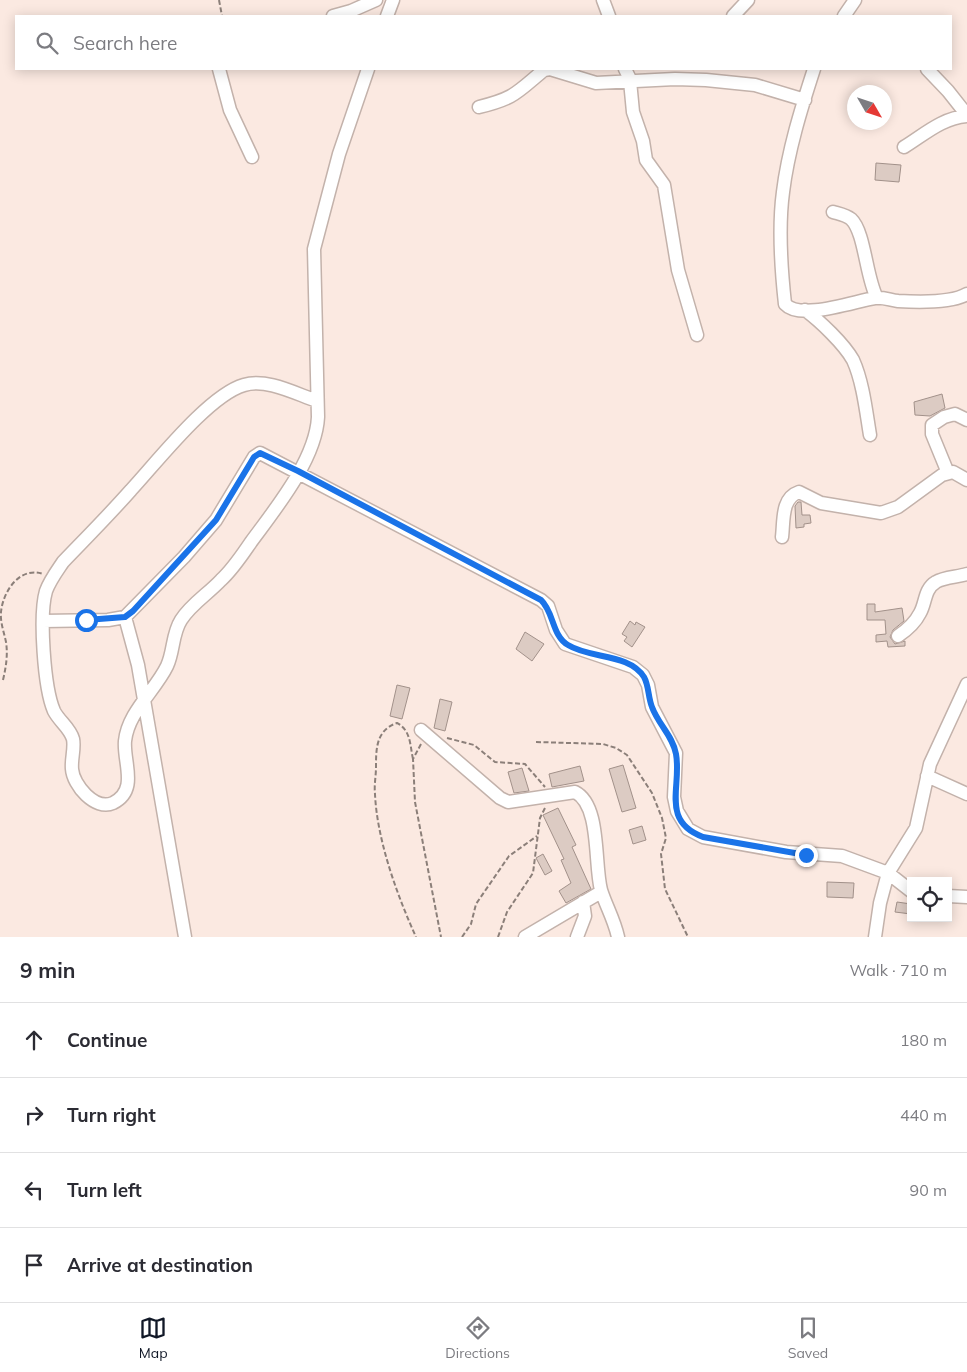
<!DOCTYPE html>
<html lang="en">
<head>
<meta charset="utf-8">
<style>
  :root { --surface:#fff; --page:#f2f2f3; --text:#2b2b33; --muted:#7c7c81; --line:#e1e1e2; --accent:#111827 }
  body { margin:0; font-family:Mulish,sans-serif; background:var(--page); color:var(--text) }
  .controls { position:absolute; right:15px; bottom:15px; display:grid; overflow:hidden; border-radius:0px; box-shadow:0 2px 12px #0003 }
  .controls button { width:45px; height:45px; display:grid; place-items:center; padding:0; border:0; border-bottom:1px solid var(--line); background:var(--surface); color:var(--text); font:25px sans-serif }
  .compass { position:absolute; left:847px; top:85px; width:45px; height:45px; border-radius:50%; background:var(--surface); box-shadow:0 2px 12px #0003; rotate:129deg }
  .stop { position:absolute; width:15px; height:15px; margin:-11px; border:4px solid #1a73e8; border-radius:50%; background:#fff }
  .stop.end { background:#1a73e8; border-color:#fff; box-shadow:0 1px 5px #0008 }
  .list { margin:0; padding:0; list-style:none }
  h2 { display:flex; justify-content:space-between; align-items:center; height:65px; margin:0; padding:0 20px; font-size:21px }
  h2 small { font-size:16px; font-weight:400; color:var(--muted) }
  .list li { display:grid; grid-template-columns:32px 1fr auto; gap:15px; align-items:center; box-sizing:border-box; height:75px; padding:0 20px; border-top:1px solid var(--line) }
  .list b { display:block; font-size:19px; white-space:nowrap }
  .list em { font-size:16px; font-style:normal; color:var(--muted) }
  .icon { flex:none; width:28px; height:28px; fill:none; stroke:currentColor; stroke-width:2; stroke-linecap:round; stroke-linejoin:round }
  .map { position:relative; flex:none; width:967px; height:937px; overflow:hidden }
  .search { position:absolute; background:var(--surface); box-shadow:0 2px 12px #0003; left:15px; right:15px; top:15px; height:55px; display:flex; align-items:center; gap:12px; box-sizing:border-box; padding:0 18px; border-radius:0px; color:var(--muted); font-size:19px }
  .sheet { height:365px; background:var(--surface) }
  nav { display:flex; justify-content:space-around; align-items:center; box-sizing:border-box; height:70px; border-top:1px solid var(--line); background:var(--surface); font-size:14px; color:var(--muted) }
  nav a { display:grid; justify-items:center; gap:2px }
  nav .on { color:var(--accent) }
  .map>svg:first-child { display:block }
</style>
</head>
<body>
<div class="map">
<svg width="967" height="937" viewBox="0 0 967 937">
  <rect width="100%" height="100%" fill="#fbe9e1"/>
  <path fill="#dccbc3" stroke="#a2918a" d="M876,163L901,165L899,182L875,180Z
    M942,394L945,408L930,416L915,415L914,402Z
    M798,502H801L802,515H810L811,523L804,524V527L796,528L795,506Z
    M867,604H875V612L902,608L904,621L893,630L890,637L895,644L905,641V646L888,647L887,641L876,642V635L886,634L885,620H867Z
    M630,621L635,625L636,622L645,627L632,647L624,641L627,637L622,634Z
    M525,632L544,644L532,661L516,649Z
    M397,685L410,688L402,719L390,716Z
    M440,699L452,702L445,731L434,728Z
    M623,765L636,808L622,812L609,769Z
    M580,766L584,781L552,787L549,774Z
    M522,768L529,791L514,793L508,772Z
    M558,808L576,845L572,847L591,889L566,903L559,891L571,883L561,860L564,859L543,815Z
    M642,826L646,840L633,844L629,830Z
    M543,854L552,871L545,875L536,858Z
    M827,882L854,883L853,898L827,897Z
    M897,902L911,904V914L895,912Z"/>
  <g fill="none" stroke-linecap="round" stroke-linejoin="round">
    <g stroke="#c3b2ab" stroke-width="15">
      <path id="minor" d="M603,0L609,16
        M333,16L351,11L376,0
        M387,16L393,0
        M733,16L748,0
        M844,16L855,0
        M219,69L230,110L252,157
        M625,69L631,81
        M814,69C801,109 788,151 783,192C778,229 781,268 785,304C800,321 855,301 875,298C883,297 890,300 898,301C916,302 952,303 967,294
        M927,69L948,91L967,115
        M630,81L633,112L643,141L646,160L664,185L678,270L697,335
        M479,107C516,98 517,92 544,70L550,69L596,83L675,79L706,80L755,85L805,100
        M904,147C925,134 942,118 967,116
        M833,212C840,214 846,215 851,219C865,232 866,278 877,298
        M805,310C820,321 844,344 853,360C863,382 866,411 870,435
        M317,401C296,394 267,378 244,385C209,395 157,462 131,490C109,515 86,538 63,562C57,571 50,580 46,591C39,615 44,688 54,711C59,721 70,728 73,739C75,748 71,759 72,769C73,785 95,811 113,803C139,790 123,762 125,741C128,712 155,691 167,666C174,651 172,634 181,620C191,604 208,594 221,580C233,569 242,555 251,542C276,508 316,459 318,417L314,249L339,154L368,69
        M948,473L932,434V425L944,417L955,414L967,420
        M782,537C784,521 781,498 799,492L821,503L881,513L898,507L942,475L953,472L967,480
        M125,617L138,665L185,937
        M43,621L108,620L125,617L184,557L216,520L254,457L260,453L541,600L548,606L556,630L565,644L633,667L643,675L648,685L652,707L676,753L674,797L677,811L688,829L703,837L786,852L842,856L888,873L911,891
        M898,636C907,630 915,623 920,613C926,603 924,589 936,582C944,577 958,577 967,574
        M421,730L500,798L508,802L575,792C601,805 594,864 601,890C606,906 614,919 618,937
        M927,776L967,794
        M948,896L967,897
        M525,937L601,892
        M577,937L585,916L583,902
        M875,937L880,903L888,873L916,828L930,764L967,684"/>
    </g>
    <path stroke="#8b7f79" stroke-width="2" stroke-dasharray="5 2.5" stroke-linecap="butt" d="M219,0L222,16
      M3,680C6,667 8,655 6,642C4,632 0,622 1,612C3,591 20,566 43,574
      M447,738L474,745L495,762L525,764L545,787
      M536,742L603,744L616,748L627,755L652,793L662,818L666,838L661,854L665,889L688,937
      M421,744L413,759L415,802L441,937
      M413,759C410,746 411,730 397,723C376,730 376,749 376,767C376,776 374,785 375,794C377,840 397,895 416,937
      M462,937L471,924L476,904L509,856L537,836
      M498,937L507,912L533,873L540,818L545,808"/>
    <use href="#minor" stroke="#fff" stroke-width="12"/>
  </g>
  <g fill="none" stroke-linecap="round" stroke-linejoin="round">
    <path stroke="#1a73e8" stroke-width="6" d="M86,620L125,617L133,611L216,520L254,457L260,453L298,471L541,600C554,612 552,636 568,645C590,659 629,653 644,677C649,686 648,697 652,707C658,724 673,736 676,754C682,786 660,821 703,837L806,855"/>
  </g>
</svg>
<div class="controls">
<button><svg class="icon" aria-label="locate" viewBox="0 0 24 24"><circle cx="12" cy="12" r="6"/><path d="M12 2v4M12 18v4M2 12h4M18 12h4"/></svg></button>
</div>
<svg class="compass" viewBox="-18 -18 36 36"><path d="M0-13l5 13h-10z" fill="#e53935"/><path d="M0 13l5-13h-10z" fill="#7c7c81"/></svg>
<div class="stop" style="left:86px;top:620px"></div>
<div class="stop end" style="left:806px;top:855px"></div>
<div class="search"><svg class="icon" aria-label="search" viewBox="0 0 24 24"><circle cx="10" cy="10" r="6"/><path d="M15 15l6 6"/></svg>Search here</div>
</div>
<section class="sheet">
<h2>9 min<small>Walk · 710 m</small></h2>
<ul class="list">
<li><svg class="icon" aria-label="ahead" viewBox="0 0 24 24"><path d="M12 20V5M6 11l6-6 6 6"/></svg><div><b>Continue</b></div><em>180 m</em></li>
<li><svg class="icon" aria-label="right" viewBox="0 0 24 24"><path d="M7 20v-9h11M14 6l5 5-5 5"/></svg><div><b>Turn right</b></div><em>440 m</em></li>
<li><svg class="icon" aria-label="left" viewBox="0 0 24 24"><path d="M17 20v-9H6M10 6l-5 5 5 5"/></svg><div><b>Turn left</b></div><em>90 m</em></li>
<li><svg class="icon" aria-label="arrive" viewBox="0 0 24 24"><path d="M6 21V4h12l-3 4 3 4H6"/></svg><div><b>Arrive at destination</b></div></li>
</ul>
</section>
<nav>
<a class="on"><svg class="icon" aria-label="map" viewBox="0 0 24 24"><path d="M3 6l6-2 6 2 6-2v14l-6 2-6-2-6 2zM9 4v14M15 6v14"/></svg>Map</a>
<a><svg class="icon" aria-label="directions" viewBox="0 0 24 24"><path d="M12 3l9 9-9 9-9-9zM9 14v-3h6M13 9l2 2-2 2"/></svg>Directions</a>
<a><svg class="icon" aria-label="saved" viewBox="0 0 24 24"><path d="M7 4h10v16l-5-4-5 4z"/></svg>Saved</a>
</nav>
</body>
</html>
